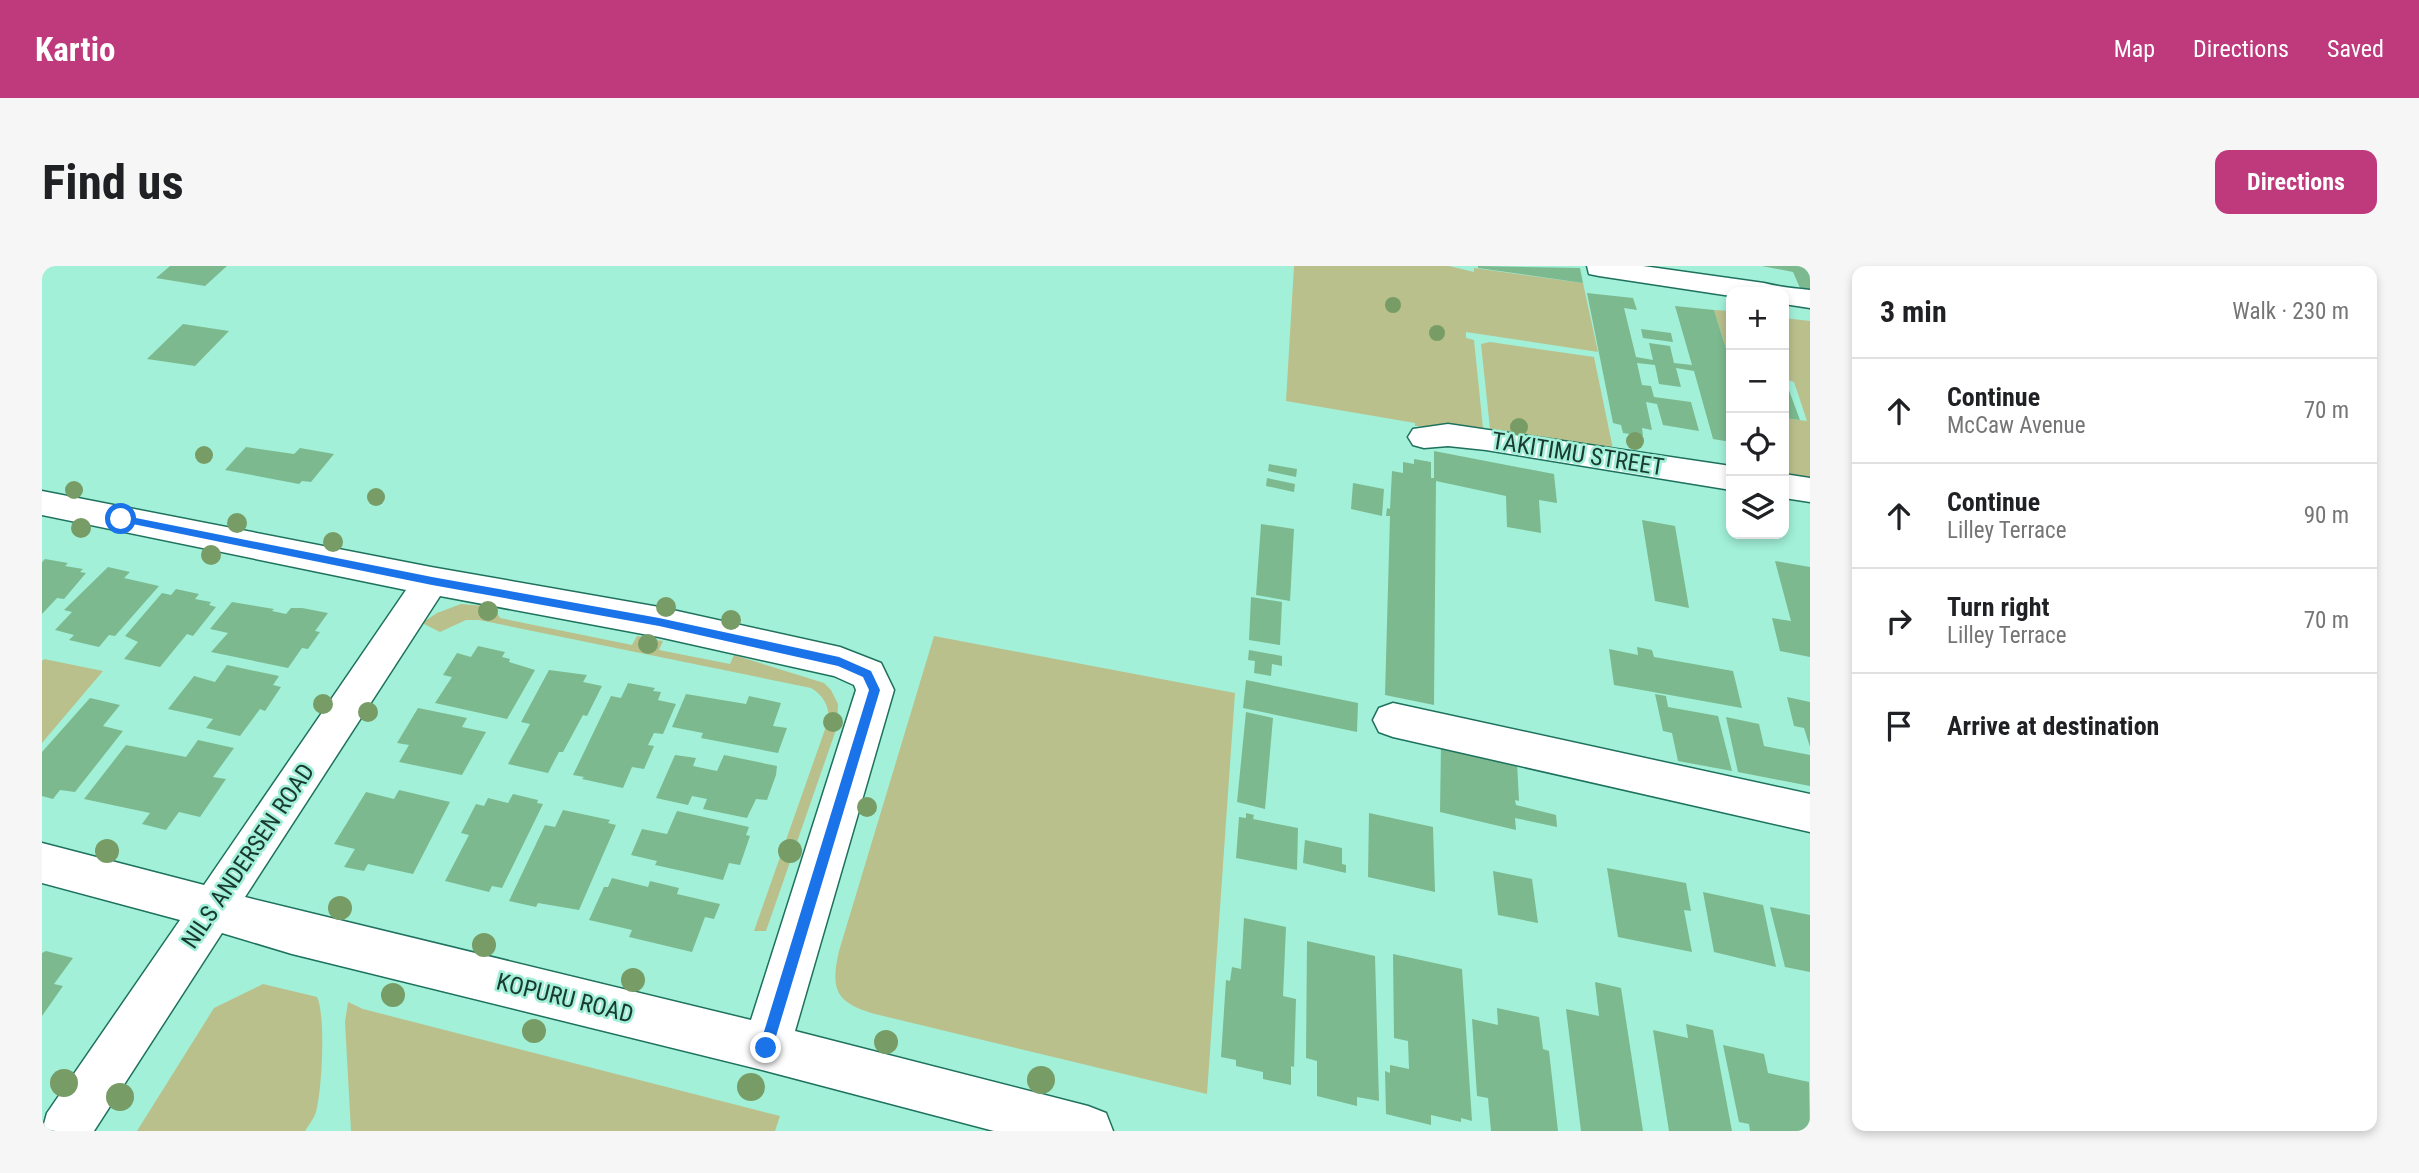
<!DOCTYPE html>
<html lang="en">
<head>
<meta charset="utf-8">
<style>
  :root { --surface:#fff; --page:#f6f6f6; --text:#202124; --muted:#757577; --line:#e0e0e0; --accent:#be3a7d }
  body { margin:0; font-family:"Roboto Condensed",sans-serif; background:var(--page); color:var(--text) }
  .controls { position:absolute; right:21px; top:21px; display:grid; overflow:hidden; border-radius:14px; box-shadow:0 4px 10px #0003 }
  .controls button { width:63px; height:63px; display:grid; place-items:center; padding:0; border:0; border-bottom:2px solid var(--line); background:var(--surface); color:var(--text); font:35px sans-serif }
  .stop { position:absolute; width:21px; height:21px; margin:-16px; border:5px solid #1a73e8; border-radius:50%; background:#fff }
  .stop.end { background:#1a73e8; border-color:#fff; box-shadow:0 2px 7px #0008 }
  .list { margin:0; padding:0; list-style:none }
  h2 { display:flex; justify-content:space-between; align-items:center; height:91px; margin:0; padding:0 28px; font-size:30px }
  h2 small { font-size:23px; font-weight:400; color:var(--muted) }
  .list li { display:grid; grid-template-columns:46px 1fr auto; gap:21px; align-items:center; box-sizing:border-box; height:105px; padding:0 28px; border-top:2px solid var(--line) }
  .list b { display:block; font-size:26px; white-space:nowrap }
  .list p { margin:0; font-size:23px; white-space:nowrap; color:var(--muted) }
  .list em { font-size:23px; font-style:normal; color:var(--muted) }
  .icon { flex:none; width:38px; height:38px; fill:none; stroke:currentColor; stroke-width:2; stroke-linecap:round; stroke-linejoin:round }
  .map { position:relative; flex:none; width:1768px; height:865px; overflow:hidden; border-radius:14px }
  header { display:flex; align-items:center; gap:42px; box-sizing:border-box; height:98px; padding:0 35px; background:var(--accent); color:#fff }
  header strong { font-size:33px }
  nav { display:flex; gap:38px; margin-inline-start:auto; font-size:24px }
  .intro { display:flex; align-items:center; justify-content:space-between; box-sizing:border-box; height:168px; padding:0 42px }
  h1 { margin:0; font-size:49px }
  .button { padding:18px 32px; border-radius:14px; background:var(--accent); color:#fff; font-size:24px; font-weight:700 }
  main { display:flex; gap:42px; padding:0 42px }
  aside { flex:1; background:var(--surface); border-radius:14px; box-shadow:0 4px 10px #0003 }
  .map>svg:first-child { display:block }
</style>
</head>
<body>
<header>
<strong>Kartio</strong>
<nav><a>Map</a><a>Directions</a><a>Saved</a></nav>
</header>
<div class="intro"><h1>Find us</h1><a class="button">Directions</a></div>
<main>
<div class="map">
<svg width="1768" height="865" viewBox="0 0 1768 865">
  <rect width="100%" height="100%" fill="#a2f0d8"/>
  <path fill="#bac08c" d="M1252,0H1407L1432,6V2L1541,17L1556,86L1424,66V72L1432,74L1441,162L1373,160V157L1244,135Z
    M1672,44L1689,45V99Z
    M1742,52L1768,55V215L1742,210V152L1765,155L1752,116L1742,113Z
    M1448,76L1552,91L1571,183L1448,163L1439,78Z
    M419,338L443,340L439,349L447,351L453,343L458,352L590,379L595,370L603,371L599,380L609,382L613,374L621,375L617,384L688,398L692,389L782,417L789,424L796,438L795,461L724,665H712L787,452C786,438 781,429 769,422L437,354H424L398,366L380,357L395,347Z
    M892,370L1193,427L1165,828L833,748C794,737 788,724 797,685Z
    M2,393L61,405L0,477V395Z
    M221,718L275,731C284,749 280,825 274,846C272,852 267,859 263,865H95L172,742Z
    M306,736L321,743L738,850L733,865H309L303,756Z"/>
  <path fill="#7cb98f" d="M128,0H185L163,20L114,12Z
    M1436,0L1538,2L1541,17L1436,2Z
    M1720,0H1768V23L1758,22L1751,6Z
    M1545,27L1591,32L1595,44L1582,42L1594,91L1611,94L1607,77L1628,80L1632,97L1650,99L1633,40L1672,44L1689,99V176L1671,173L1652,105L1634,102L1639,121L1617,118L1613,99L1595,97L1600,119L1609,120L1612,131L1649,136L1657,165L1621,159L1615,138L1604,136L1610,164L1600,162L1601,170L1581,167L1579,159L1571,157Z
    M141,58L187,65L153,100L105,93Z
    M1599,63L1629,67L1631,76L1601,72Z
    M1742,112L1745,119L1758,154L1742,152Z
    M204,181L252,188L258,182L292,188L269,216L260,215L257,218L183,204Z
    M1392,185L1512,208L1515,237L1497,234L1499,267L1465,261L1464,230L1394,215L1392,439L1343,429L1348,250H1344L1345,242L1348,243L1350,205L1361,207V196L1372,198V193L1389,196V212H1392Z
    M1227,198L1255,203L1254,211L1226,205Z
    M1225,212L1253,218L1252,226L1224,220Z
    M1311,217L1342,223L1340,250L1309,243Z
    M1600,254L1633,260L1647,342L1613,335Z
    M1219,258L1252,263L1248,335L1214,329Z
    M3,293L26,297L23,300L41,303L38,306L44,307L22,333L15,332L0,348V296Z
    M1733,295L1768,301V391L1738,385L1730,352L1749,355Z
    M66,301L88,306L82,312L117,320L73,370L67,369L57,381L27,374L32,369L13,364L30,346L22,344Z
    M134,323L157,328L153,333L169,336L167,339L174,341L151,370L145,368L118,401L82,393L96,376L83,370L120,327L129,329Z
    M1209,331L1240,336L1238,379L1207,374Z
    M190,336L232,343L230,345L244,348L249,342H260L286,347L273,365L278,366L266,383L260,382L246,402L169,386L186,367L168,363Z
    M436,380L463,386L460,391L468,393L467,396L493,404L465,453L393,437L410,411L401,409L415,387L429,391Z
    M1595,381L1610,384L1612,391L1691,405L1700,442L1572,419L1567,383L1596,389Z
    M1207,384L1240,390V400L1230,398L1229,410L1212,407L1213,395L1206,394Z
    M185,399L237,410L231,419L239,421L223,445L218,443L198,470L164,462L171,453L126,443L152,410L173,416Z
    M507,404L545,409L541,416L560,420L545,450L541,449L521,486H517L506,507L466,498L488,458L479,456Z
    M1204,414L1316,437L1315,466L1201,442Z
    M586,417L613,422L611,425L619,426L616,434L634,438L621,468L612,467L606,479L612,480L602,503L590,501L581,522L540,513L542,511L531,509L569,430L579,432Z
    M644,428L704,438L707,430L739,437L731,460L745,462L736,487L659,472L661,467L630,461Z
    M1613,428L1624,430L1626,441L1676,450L1690,505L1636,495L1630,467L1621,465Z
    M1745,431L1768,436V481L1762,462L1752,460Z
    M48,432L78,439L61,460L81,465L33,526L18,524L11,533L0,530V486Z
    M376,442L425,452L420,461L444,466L420,509L357,496L367,479L355,477Z
    M1204,446L1231,452L1223,543L1195,536Z
    M1684,451L1717,458L1722,480L1768,489V520L1696,506Z
    M156,474L192,482L171,511L184,513L158,551L137,546L124,564L100,558L108,547L42,533L84,479L144,491Z
    M1399,479L1475,496L1477,535L1473,534L1474,539L1514,549L1515,561L1473,552L1474,564L1398,546Z
    M633,489L654,492L651,500L675,505L682,489L735,500L734,509L725,534L714,533L705,552L661,543L665,533L650,530L646,539L614,532Z
    M357,524L408,536L371,608L326,598L322,605L302,601L313,583L292,578L324,526L352,533Z
    M471,528L496,534L495,537L501,538L460,622L450,620L447,626L403,615L427,569L419,567L434,538L442,540L446,532L466,537Z
    M521,544L568,554L566,557L574,559L537,644L496,637L494,641L467,635L503,559L513,561Z
    M635,545L707,561L704,569L708,570L698,599L687,597L681,614L613,599L615,595L589,589L600,563L625,568Z
    M1204,547L1212,549L1211,553L1256,562L1255,604L1194,592L1197,551L1204,552Z
    M1327,547L1391,561L1393,626L1326,611Z
    M1263,574L1300,582V598L1304,599V607L1261,597Z
    M1565,602L1644,617L1649,645L1642,644L1650,686L1576,671Z
    M1451,605L1490,613L1496,657L1456,649Z
    M570,612L606,621L608,615L637,622L635,628L678,638L672,653L663,651L650,686L587,671L590,664L547,654L562,621H566Z
    M1661,626L1721,639L1734,701L1672,686Z
    M1728,641L1768,649V706L1743,701Z
    M1202,652L1244,661L1241,730L1254,733L1252,801L1249,800V819L1221,813V806L1194,800V794L1179,791L1184,714L1188,715L1190,701L1199,703Z
    M1265,675L1333,690L1337,835L1315,831V840L1275,830V795L1264,792Z
    M4,685L31,692L12,718L21,720L0,750V687Z
    M1351,688L1420,703L1430,855L1419,852V856L1389,849V859L1344,848L1343,805L1348,807V799L1367,803L1366,775L1352,772Z
    M1553,716L1579,722L1601,865H1539L1524,743L1557,750Z
    M1455,742L1497,751L1501,783L1507,785L1516,865H1449L1446,832L1435,830L1430,753L1456,759Z
    M1644,758L1671,764L1690,865H1627L1611,764L1646,772Z
    M1681,779L1722,788L1726,807L1767,816L1768,865H1708L1707,858L1697,856Z"/>
  <g fill="none" stroke-linecap="round" stroke-linejoin="round">
    <g stroke="#1e715d" stroke-width="3">
      <path id="street" d="M1545,0H1601L1722,17C1737,21 1751,22 1768,24V42L1742,38V26H1689V30L1557,10L1547,8Z
        M1406,158L1689,200V224L1444,184L1406,180L1382,182L1371,179L1366,171L1371,163Z
        M1742,208L1768,212V236L1742,232Z
        M0,225L389,301L617,341L798,381L839,397L852,424L753,765L1046,840L1064,847L1071,865H952L724,805L250,688L180,667L52,865H0L5,847L138,654L0,617V577L162,619L364,324L0,249ZM398,330L617,371L792,410L812,419L814,424L709,754L203,631Z
        M1351,437L1768,528V566L1351,471L1337,466L1331,454L1337,442Z"/>
    </g>
    <use href="#street" fill="#fff" fill-rule="evenodd"/>
  </g>
  <g fill="#779c66">
    <circle cx="1351" cy="39" r="8"/>
    <circle cx="1395" cy="67" r="8"/>
    <circle cx="1477" cy="161" r="9"/>
    <circle cx="1593" cy="175" r="9"/>
    <circle cx="162" cy="189" r="9"/>
    <circle cx="32" cy="224" r="9"/>
    <circle cx="334" cy="231" r="9"/>
    <circle cx="195" cy="257" r="10"/>
    <circle cx="39" cy="262" r="10"/>
    <circle cx="291" cy="276" r="10"/>
    <circle cx="169" cy="289" r="10"/>
    <circle cx="624" cy="341" r="10"/>
    <circle cx="446" cy="345" r="10"/>
    <circle cx="689" cy="354" r="10"/>
    <circle cx="606" cy="378" r="10"/>
    <circle cx="281" cy="438" r="10"/>
    <circle cx="326" cy="446" r="10"/>
    <circle cx="791" cy="456" r="10"/>
    <circle cx="825" cy="541" r="10"/>
    <circle cx="65" cy="585" r="12"/>
    <circle cx="748" cy="585" r="12"/>
    <circle cx="298" cy="642" r="12"/>
    <circle cx="442" cy="679" r="12"/>
    <circle cx="591" cy="714" r="12"/>
    <circle cx="351" cy="729" r="12"/>
    <circle cx="492" cy="765" r="12"/>
    <circle cx="844" cy="776" r="12"/>
    <circle cx="999" cy="814" r="14"/>
    <circle cx="22" cy="817" r="14"/>
    <circle cx="709" cy="821" r="14"/>
    <circle cx="78" cy="831" r="14"/>
  </g>
  <path fill="#1a73e8" d="M79,249L390,311L617,352L797,391L829,405L838,424L729,787L724,789L717,782L827,424L821,411L796,400L617,360L390,319L76,255V250Z"/>
  <g text-anchor="middle" dominant-baseline="central" stroke-width="5" stroke-linejoin="round" paint-order="stroke">
    <g font-size="24" fill="#193a31" stroke="#a2f0d8">
      <text transform="translate(1536 188) rotate(9)">TAKITIMU STREET</text>
      <text transform="translate(206 590) rotate(-56)">NILS ANDERSEN ROAD</text>
      <text transform="translate(523 732) rotate(14)">KOPURU ROAD</text>
    </g>
  </g>
</svg>
<div class="controls">
<button>+</button>
<button>−</button>
<button><svg class="icon" aria-label="locate" viewBox="0 0 24 24"><circle cx="12" cy="12" r="6"/><path d="M12 2v4M12 18v4M2 12h4M18 12h4"/></svg></button>
<button><svg class="icon" aria-label="layers" viewBox="0 0 24 24"><path d="M12 4l9 5-9 5-9-5zM3 14l9 5 9-5"/></svg></button>
</div>
<div class="stop" style="left:79px;top:253px"></div>
<div class="stop end" style="left:724px;top:782px"></div>
</div>
<aside>
<h2>3 min<small>Walk · 230 m</small></h2>
<ul class="list">
<li><svg class="icon" aria-label="ahead" viewBox="0 0 24 24"><path d="M12 20V5M6 11l6-6 6 6"/></svg><div><b>Continue</b><p>McCaw Avenue</p></div><em>70 m</em></li>
<li><svg class="icon" aria-label="ahead" viewBox="0 0 24 24"><path d="M12 20V5M6 11l6-6 6 6"/></svg><div><b>Continue</b><p>Lilley Terrace</p></div><em>90 m</em></li>
<li><svg class="icon" aria-label="right" viewBox="0 0 24 24"><path d="M7 20v-9h11M14 6l5 5-5 5"/></svg><div><b>Turn right</b><p>Lilley Terrace</p></div><em>70 m</em></li>
<li><svg class="icon" aria-label="arrive" viewBox="0 0 24 24"><path d="M6 21V4h12l-3 4 3 4H6"/></svg><div><b>Arrive at destination</b></div></li>
</ul>
</aside>
</main>
</body>
</html>
